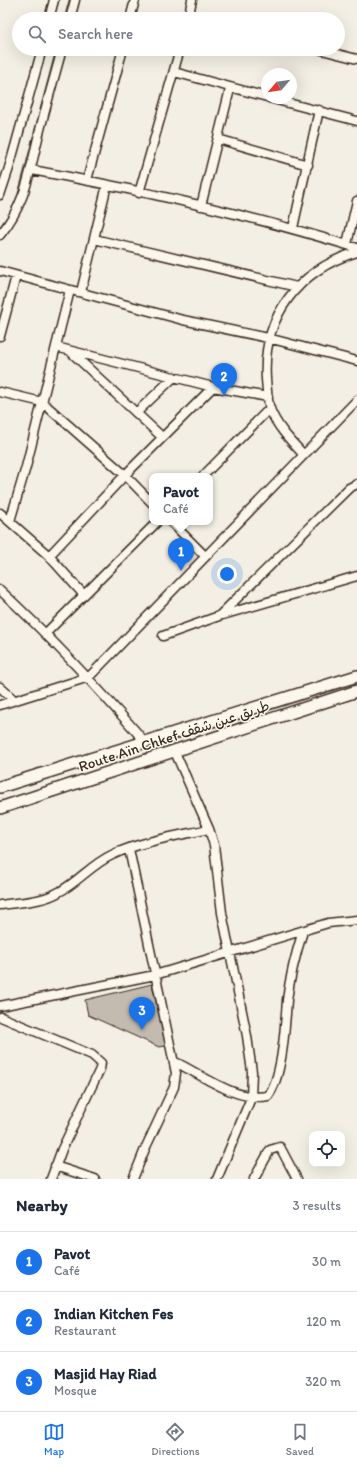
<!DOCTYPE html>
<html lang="en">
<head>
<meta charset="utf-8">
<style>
  :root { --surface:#fff; --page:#f2f2f3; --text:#1f2937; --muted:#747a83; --line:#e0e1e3; --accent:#1a73e8 }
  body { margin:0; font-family:Itim,"Playpen Sans Arabic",sans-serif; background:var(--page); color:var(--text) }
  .controls { position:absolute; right:12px; bottom:12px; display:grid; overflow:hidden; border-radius:8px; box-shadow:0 4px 16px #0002 }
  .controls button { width:36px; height:36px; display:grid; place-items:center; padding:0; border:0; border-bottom:1px solid var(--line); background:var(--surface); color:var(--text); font:20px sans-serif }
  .compass { position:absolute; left:261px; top:68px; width:36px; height:36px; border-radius:50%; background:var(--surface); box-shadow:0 4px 16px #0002; rotate:241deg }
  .you { position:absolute; left:227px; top:574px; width:14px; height:14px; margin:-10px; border:3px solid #fff; border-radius:50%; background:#1a73e8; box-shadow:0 0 0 6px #1a73e833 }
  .badge { display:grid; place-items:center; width:26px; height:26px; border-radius:50%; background:var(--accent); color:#fff; font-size:13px; font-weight:700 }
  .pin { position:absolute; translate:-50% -33px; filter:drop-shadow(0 1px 2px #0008) }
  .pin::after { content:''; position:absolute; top:21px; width:14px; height:12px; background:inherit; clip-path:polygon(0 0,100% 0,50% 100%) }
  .popup { position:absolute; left:149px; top:473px; width:64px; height:52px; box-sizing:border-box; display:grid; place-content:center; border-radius:8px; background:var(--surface); filter:drop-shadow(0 1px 3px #0005); font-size:13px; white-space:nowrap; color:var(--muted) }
  .popup b { font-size:15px; color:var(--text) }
  .popup::after { content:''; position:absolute; left:50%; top:100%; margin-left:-8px; border:8px solid transparent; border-top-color:var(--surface) }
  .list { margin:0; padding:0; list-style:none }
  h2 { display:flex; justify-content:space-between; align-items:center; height:52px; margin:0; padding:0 16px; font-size:17px }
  h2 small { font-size:13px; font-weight:400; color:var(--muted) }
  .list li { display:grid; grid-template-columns:26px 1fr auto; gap:12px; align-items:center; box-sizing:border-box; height:60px; padding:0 16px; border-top:1px solid var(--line) }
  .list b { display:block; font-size:15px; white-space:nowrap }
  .list p { margin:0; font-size:13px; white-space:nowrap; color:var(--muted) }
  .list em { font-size:13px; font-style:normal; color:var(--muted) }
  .icon { flex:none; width:22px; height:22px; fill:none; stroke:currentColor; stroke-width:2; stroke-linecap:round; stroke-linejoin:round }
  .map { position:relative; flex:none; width:357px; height:1179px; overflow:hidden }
  .search { position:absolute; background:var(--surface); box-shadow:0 4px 16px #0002; left:12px; right:12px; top:12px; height:44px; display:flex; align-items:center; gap:10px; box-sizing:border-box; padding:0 14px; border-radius:22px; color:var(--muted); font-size:15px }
  .sheet { height:232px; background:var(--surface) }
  nav { display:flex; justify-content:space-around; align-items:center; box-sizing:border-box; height:56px; border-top:1px solid var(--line); background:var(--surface); font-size:11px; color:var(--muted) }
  nav a { display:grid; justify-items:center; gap:2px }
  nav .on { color:var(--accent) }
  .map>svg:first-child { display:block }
</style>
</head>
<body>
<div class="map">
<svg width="357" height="1179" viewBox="0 0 357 1179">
  <rect width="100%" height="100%" fill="#f3efe4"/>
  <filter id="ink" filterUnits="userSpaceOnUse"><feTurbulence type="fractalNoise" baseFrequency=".025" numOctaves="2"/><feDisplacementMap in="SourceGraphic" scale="8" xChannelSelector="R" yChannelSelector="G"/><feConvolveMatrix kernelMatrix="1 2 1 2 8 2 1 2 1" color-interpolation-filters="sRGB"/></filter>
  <g filter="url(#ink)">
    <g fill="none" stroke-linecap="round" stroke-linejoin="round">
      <path stroke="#817468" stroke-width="3" d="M65,19L70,0
        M13,209L19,194L57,49
        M0,228L10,214"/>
    </g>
    <path fill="#c3bbb0" stroke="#3b2a1e" d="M152,984L166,1046L159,1047L88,1015L85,1000Z"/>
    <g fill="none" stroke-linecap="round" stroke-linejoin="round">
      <g stroke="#3b2a1e" stroke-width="11">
        <path id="minor" d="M189,16L200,19
          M49,19L54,0
          M70,19L75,0
          M130,19L135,0
          M188,19L192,0
          M318,49L357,59
          M174,72L267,97
          M269,98L357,121
          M218,139L308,165
          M32,170C141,190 250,215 357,248
          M87,180L123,49
          M139,193L180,49
          M0,195L9,168L42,49
          M201,206L230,89
          M293,228L319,110
          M0,235C25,205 29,175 38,138C45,109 54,79 62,49
          M94,239L297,287
          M347,244L357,201
          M0,271L183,320L268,338L357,361
          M81,292L107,185
          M0,336L16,276
          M56,347L213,387L268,397
          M72,353L162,437
          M0,392L42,402L125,475L152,503
          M136,413L174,377
          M304,455C291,441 277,427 270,409C267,399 267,389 266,379C262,317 298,270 357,252
          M203,476L270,408
          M0,513L49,556L84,595
          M10,521L26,467L70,290
          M171,522L205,556
          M49,556L125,475L213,387
          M0,590C53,639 99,689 146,743
          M221,614L349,488L357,484
          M46,633L157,522
          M163,636L219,616L357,576
          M0,687L14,700
          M0,705L89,677L357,400
          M175,752L209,829L214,845L222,913L247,1036L252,1072L251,1098L217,1179
          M129,849L176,1073L174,1087L145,1149L133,1179
          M0,905C20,902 42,902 59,892C78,882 92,864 112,855C142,841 177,836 209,829
          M0,1006L155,975L328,923L357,920
          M1,1017L92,1055L101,1063L100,1069L62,1149L51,1179
          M175,1062C203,1075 235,1102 268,1096C283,1076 285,1025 287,1000C290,976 296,953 303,931
          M55,1166L95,1179
          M254,1179L270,1150L280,1147L297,1179"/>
      </g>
      <g stroke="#3b2a1e" stroke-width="14">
        <path id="secondary" d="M0,787L357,676
          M0,808L357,691"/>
      </g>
      <use href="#minor" stroke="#fbf7ec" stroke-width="8"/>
      <use href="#secondary" stroke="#fbf7ec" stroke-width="11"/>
    </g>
  </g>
  <g text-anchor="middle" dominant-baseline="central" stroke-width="3" stroke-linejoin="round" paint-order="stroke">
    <g font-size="15" fill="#3b2a1e" stroke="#fbf7ec">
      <text transform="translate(174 736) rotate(-18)">Route Aïn Chkef طريق عين شقف</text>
    </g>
  </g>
</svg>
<div class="controls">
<button><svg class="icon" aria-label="locate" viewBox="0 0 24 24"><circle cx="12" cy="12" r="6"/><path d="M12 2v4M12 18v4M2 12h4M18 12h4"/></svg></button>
</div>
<svg class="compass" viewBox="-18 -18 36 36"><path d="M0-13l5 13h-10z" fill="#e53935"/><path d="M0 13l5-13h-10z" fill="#747a83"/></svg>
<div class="you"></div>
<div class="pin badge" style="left:181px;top:571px">1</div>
<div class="popup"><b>Pavot</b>Café</div>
<div class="pin badge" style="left:224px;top:396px">2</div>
<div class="pin badge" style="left:142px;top:1030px">3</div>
<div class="search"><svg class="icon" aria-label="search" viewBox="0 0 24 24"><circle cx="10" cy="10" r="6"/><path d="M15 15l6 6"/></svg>Search here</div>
</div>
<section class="sheet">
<h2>Nearby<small>3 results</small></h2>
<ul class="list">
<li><span class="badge">1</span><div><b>Pavot</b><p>Café</p></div><em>30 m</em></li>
<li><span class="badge">2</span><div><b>Indian Kitchen Fes</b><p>Restaurant</p></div><em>120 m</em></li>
<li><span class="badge">3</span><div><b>Masjid Hay Riad</b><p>Mosque</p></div><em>320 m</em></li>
</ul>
</section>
<nav>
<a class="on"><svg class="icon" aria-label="map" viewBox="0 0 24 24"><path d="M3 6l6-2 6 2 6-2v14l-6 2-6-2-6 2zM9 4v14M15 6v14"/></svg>Map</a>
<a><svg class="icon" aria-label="directions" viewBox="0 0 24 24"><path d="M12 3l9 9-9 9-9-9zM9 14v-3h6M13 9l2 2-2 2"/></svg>Directions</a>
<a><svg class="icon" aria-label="saved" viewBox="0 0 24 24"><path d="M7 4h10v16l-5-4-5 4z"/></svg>Saved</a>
</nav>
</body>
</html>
